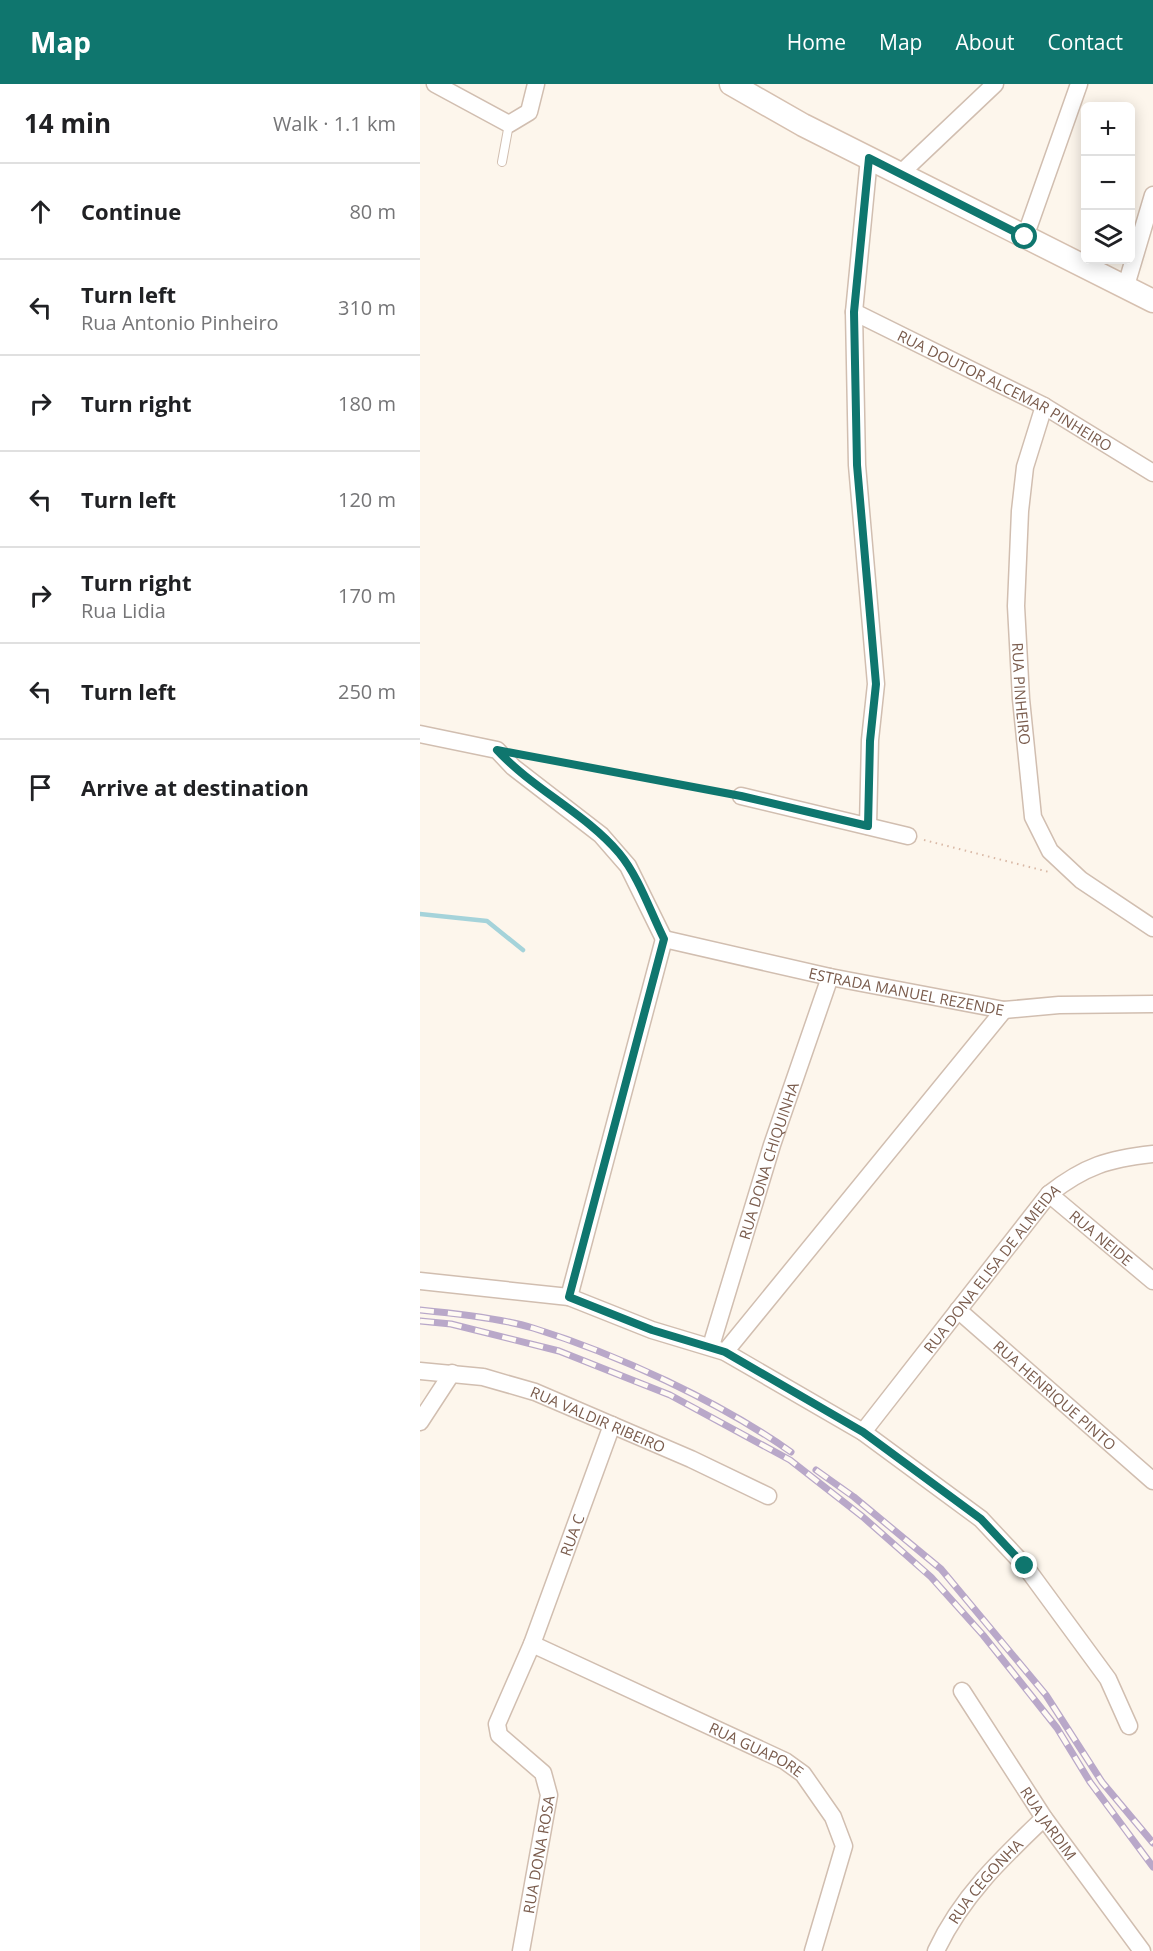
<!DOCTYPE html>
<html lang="en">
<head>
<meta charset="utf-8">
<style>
  :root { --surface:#fff; --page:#f2f2f2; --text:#202124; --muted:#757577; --line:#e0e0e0; --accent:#0f766e }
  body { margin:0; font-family:"Open Sans",sans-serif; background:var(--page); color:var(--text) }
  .controls { position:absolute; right:18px; top:18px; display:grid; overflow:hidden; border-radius:9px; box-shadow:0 3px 15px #0003 }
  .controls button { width:54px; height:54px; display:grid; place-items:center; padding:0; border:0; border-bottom:2px solid var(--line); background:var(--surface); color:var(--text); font:30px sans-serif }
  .stop { position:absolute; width:18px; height:18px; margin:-14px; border:4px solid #0f766e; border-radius:50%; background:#fff }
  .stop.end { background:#0f766e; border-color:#fff; box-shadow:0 2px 6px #0008 }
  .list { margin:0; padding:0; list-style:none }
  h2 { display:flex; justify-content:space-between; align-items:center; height:78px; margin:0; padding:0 24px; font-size:26px }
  h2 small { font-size:20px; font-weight:400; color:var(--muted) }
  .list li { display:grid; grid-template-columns:39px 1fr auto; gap:18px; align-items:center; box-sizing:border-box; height:96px; padding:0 24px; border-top:2px solid var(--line) }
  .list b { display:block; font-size:22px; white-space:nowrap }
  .list p { margin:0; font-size:20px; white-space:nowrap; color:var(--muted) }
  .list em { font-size:20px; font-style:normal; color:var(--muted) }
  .icon { flex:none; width:33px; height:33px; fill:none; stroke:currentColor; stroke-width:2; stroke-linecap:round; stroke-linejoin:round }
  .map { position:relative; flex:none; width:733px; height:1867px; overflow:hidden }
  header { display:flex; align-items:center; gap:36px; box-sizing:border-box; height:84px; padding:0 30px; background:var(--accent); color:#fff }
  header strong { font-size:28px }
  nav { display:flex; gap:33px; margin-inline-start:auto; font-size:21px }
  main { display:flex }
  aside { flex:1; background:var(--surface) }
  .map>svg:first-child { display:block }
</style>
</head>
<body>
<header>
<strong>Map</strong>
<nav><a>Home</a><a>Map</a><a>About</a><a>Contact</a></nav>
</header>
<main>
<aside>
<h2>14 min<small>Walk · 1.1 km</small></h2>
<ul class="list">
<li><svg class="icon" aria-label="ahead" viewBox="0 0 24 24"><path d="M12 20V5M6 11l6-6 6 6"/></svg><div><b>Continue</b></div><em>80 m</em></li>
<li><svg class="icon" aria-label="left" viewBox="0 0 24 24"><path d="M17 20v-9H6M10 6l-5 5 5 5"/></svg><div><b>Turn left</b><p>Rua Antonio Pinheiro</p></div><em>310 m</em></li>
<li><svg class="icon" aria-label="right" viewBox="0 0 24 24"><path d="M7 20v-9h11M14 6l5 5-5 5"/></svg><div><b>Turn right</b></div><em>180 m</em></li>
<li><svg class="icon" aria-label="left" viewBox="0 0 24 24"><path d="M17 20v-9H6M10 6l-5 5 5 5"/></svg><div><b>Turn left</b></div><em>120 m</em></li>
<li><svg class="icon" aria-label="right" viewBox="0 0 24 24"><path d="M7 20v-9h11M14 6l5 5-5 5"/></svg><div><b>Turn right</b><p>Rua Lidia</p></div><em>170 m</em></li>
<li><svg class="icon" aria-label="left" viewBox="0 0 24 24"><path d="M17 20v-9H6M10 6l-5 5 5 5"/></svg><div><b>Turn left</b></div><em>250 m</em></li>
<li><svg class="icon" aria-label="arrive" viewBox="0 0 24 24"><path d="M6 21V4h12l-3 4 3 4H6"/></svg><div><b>Arrive at destination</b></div></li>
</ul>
</aside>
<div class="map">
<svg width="733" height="1867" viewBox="0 0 733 1867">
  <rect width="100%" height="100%" fill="#fdf6ec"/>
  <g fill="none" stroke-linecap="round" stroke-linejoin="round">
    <path stroke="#a5d3da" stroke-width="4.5" d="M0,830L67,837L103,866"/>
    <g stroke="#d1beb0" stroke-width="10">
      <path id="lane" d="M82,78L89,40"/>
    </g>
    <g stroke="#d1beb0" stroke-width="19">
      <g id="street">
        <path d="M15,0L89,40L109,28L116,0"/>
        <path d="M480,90L575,0"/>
        <path d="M605,153L659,0"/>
        <path d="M705,205L733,111"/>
        <path id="s1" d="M434,228L624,322L733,389"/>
        <path id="s2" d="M624,322L605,383L600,427L596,522L601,615L613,733L630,767L661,796L733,844"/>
        <path d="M0,650L77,666L93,683L181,751L208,782L244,855"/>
        <path d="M321,712L488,752"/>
        <path d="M448,742L450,656L456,600L437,381L434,228L449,74"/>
        <path id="s3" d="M244,855L410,893L584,926L639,921L733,920"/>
        <path id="s4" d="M629,1110L733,1197"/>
        <path d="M0,1197L149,1213L232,1246L305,1268L443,1348L561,1435L605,1482L688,1595L709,1642"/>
        <path d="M149,1213L244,855"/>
        <path id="s5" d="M538,1226L733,1397"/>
        <path id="s6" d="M291,1262L352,1061L410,893"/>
        <path d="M305,1268L584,926"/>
        <path id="s7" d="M0,1287L63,1293L115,1308L271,1375L348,1412"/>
        <path d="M0,1338L32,1289"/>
        <path id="s8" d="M443,1348L629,1110C665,1082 688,1075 733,1070"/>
        <path id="s9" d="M112,1560L365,1677L383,1690L413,1733L424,1762L393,1867"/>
        <path id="s10" d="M542,1607L624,1734L722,1867"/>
        <path id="s11" d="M101,1867L129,1711L123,1689L79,1651L77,1640L112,1560L192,1341"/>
        <path id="s12" d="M516,1867C541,1813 581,1775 624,1734"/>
      </g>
    </g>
    <g stroke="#d6c0b0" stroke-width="25">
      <path id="secondary" d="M311,0L383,41L733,217"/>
    </g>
    <path stroke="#d9b8a5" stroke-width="2" stroke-dasharray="1.5 4.5" stroke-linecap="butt" d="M103,671L307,709
      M504,756L629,788"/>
    <use href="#lane" stroke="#fff" stroke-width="8"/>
    <use href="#street" stroke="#fff" stroke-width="16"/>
    <use href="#secondary" stroke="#fff" stroke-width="22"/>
    <g stroke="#b9a8c9" stroke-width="7">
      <path id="rail" d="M0,1226C31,1229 84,1235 113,1244C197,1270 300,1318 371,1368
        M0,1237L31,1240L139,1267L250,1311L370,1376L443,1433L511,1493L563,1551L637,1644L670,1698L733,1783
        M396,1386L434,1413L521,1485L626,1611L682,1698L733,1759"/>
    </g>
    <use href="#rail" stroke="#fffaf3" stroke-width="4.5" stroke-dasharray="14" stroke-linecap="butt"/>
  </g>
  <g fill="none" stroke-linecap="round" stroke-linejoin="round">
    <path stroke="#0f766e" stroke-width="8" d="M605,1482L561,1435L443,1348L305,1268L232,1246L149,1213L244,855C230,827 219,793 199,769C165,729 113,705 77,666L321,712L448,742L450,657L456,600L437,381L434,228L449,74L605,153"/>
  </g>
  <g text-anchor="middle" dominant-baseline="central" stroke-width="6" stroke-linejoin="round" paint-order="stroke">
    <g font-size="15" fill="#7a5c4d" stroke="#fffaf3">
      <text stroke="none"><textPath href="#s1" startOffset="170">RUA DOUTOR ALCEMAR PINHEIRO</textPath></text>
      <text stroke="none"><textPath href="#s2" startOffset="291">RUA PINHEIRO</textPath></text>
      <text stroke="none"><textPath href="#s3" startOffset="248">ESTRADA MANUEL REZENDE</textPath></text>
      <text stroke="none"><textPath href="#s6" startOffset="194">RUA DONA CHIQUINHA</textPath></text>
      <text stroke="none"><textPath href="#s4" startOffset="68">RUA NEIDE</textPath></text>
      <text stroke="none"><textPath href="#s8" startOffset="208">RUA DONA ELISA DE ALMEIDA</textPath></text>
      <text stroke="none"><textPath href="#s5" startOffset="129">RUA HENRIQUE PINTO</textPath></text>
      <text stroke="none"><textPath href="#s7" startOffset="186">RUA VALDIR RIBEIRO</textPath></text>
      <text stroke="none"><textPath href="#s11" startOffset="454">RUA C</textPath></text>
      <text stroke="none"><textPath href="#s9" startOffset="248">RUA GUAPORE</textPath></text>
      <text stroke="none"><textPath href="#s10" startOffset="158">RUA JARDIM</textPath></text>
      <text stroke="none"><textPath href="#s11" startOffset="98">RUA DONA ROSA</textPath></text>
      <text stroke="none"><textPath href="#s12" startOffset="86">RUA CEGONHA</textPath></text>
    </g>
  </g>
</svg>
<div class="controls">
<button>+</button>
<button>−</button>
<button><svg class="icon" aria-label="layers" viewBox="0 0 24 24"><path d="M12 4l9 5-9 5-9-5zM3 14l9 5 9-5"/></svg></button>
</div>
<div class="stop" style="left:605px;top:153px"></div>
<div class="stop end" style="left:605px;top:1482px"></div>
</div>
</main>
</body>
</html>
